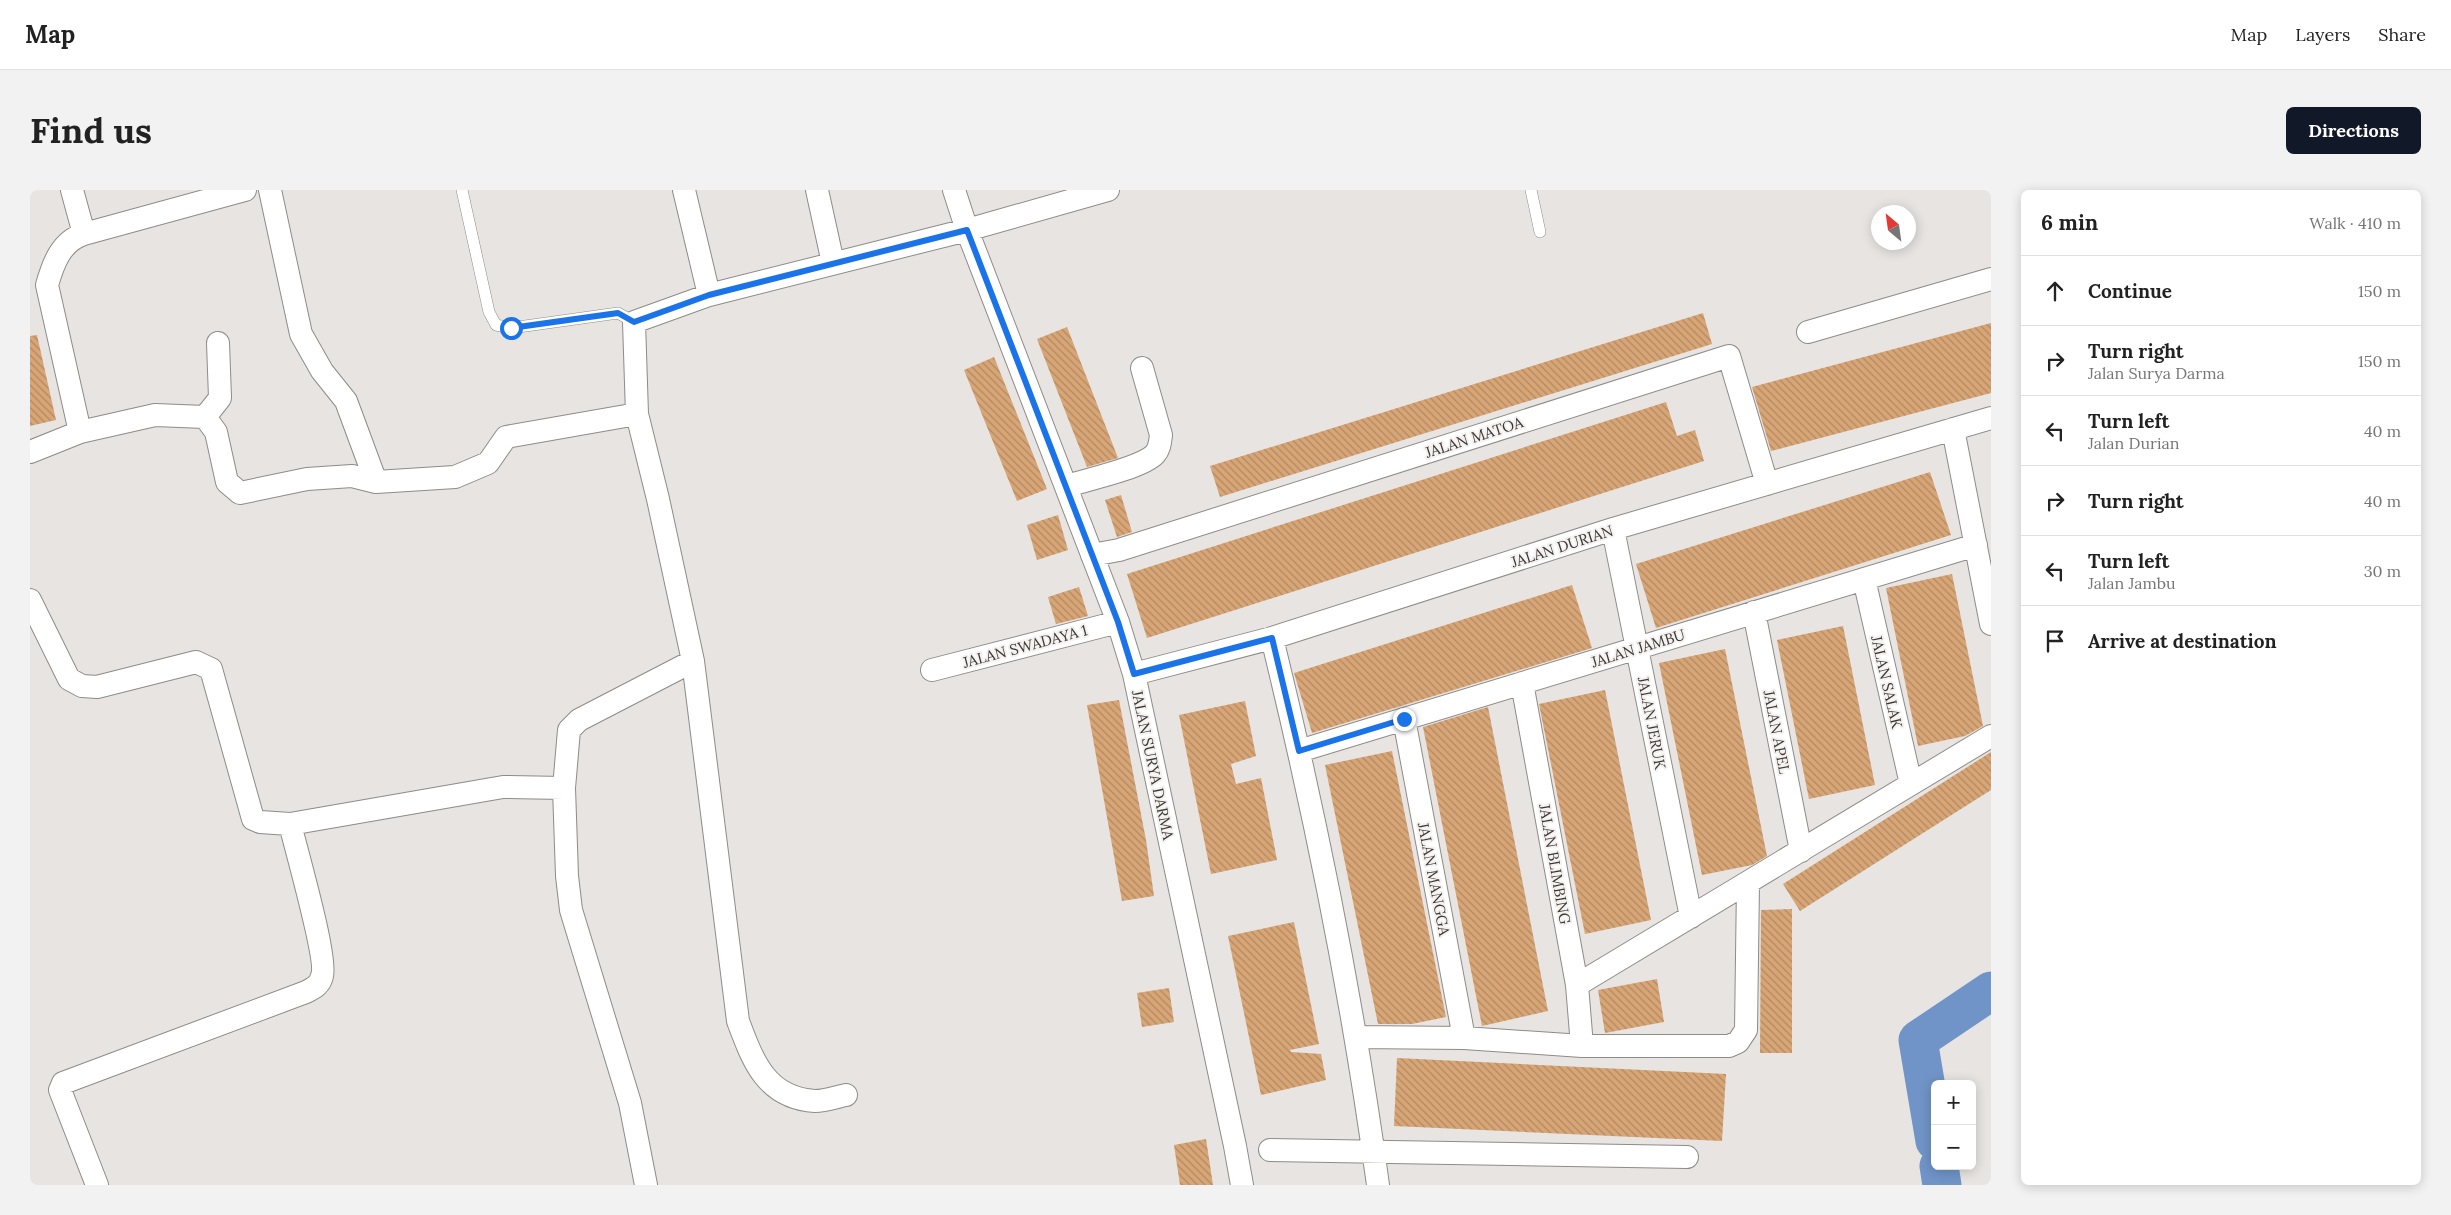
<!DOCTYPE html>
<html lang="en">
<head>
<meta charset="utf-8">
<style>
  :root { --surface:#fff; --page:#f2f2f2; --text:#222; --muted:#767676; --line:#e0e0e0; --accent:#111827 }
  body { margin:0; font-family:Lora,serif; background:var(--page); color:var(--text) }
  .controls { position:absolute; right:15px; bottom:15px; display:grid; overflow:hidden; border-radius:8px; box-shadow:0 2px 12px #0003 }
  .controls button { width:45px; height:45px; display:grid; place-items:center; padding:0; border:0; border-bottom:1px solid var(--line); background:var(--surface); color:var(--text); font:25px sans-serif }
  .compass { position:absolute; left:1841px; top:15px; width:45px; height:45px; border-radius:50%; background:var(--surface); box-shadow:0 2px 12px #0003; rotate:331deg }
  .stop { position:absolute; width:15px; height:15px; margin:-11px; border:4px solid #1a73e8; border-radius:50%; background:#fff }
  .stop.end { background:#1a73e8; border-color:#fff; box-shadow:0 1px 5px #0008 }
  .list { margin:0; padding:0; list-style:none }
  h2 { display:flex; justify-content:space-between; align-items:center; height:65px; margin:0; padding:0 20px; font-size:21px }
  h2 small { font-size:16px; font-weight:400; color:var(--muted) }
  .list li { display:grid; grid-template-columns:32px 1fr auto; gap:15px; align-items:center; box-sizing:border-box; height:70px; padding:0 20px; border-top:1px solid var(--line) }
  .list b { display:block; font-size:19px; white-space:nowrap }
  .list p { margin:0; font-size:16px; white-space:nowrap; color:var(--muted) }
  .list em { font-size:16px; font-style:normal; color:var(--muted) }
  .icon { flex:none; width:28px; height:28px; fill:none; stroke:currentColor; stroke-width:2; stroke-linecap:round; stroke-linejoin:round }
  .map { position:relative; flex:none; width:1961px; height:995px; overflow:hidden; border-radius:8px }
  header { display:flex; align-items:center; gap:30px; box-sizing:border-box; height:70px; padding:0 25px; background:var(--surface); border-bottom:1px solid var(--line) }
  header strong { font-size:24px }
  nav { display:flex; gap:28px; margin-inline-start:auto; font-size:18px }
  .intro { display:flex; align-items:center; justify-content:space-between; box-sizing:border-box; height:120px; padding:0 30px }
  h1 { margin:0; font-size:35px }
  .button { padding:12px 22px; border-radius:8px; background:var(--accent); color:#fff; font-size:18px; font-weight:700 }
  main { display:flex; gap:30px; padding:0 30px }
  aside { flex:1; background:var(--surface); border-radius:8px; box-shadow:0 2px 12px #0003 }
  .map>svg:first-child { display:block }
</style>
</head>
<body>
<header>
<strong>Map</strong>
<nav><a>Map</a><a>Layers</a><a>Share</a></nav>
</header>
<div class="intro"><h1>Find us</h1><a class="button">Directions</a></div>
<main>
<div class="map">
<svg width="1961" height="995" viewBox="0 0 1961 995">
  <defs>
    <pattern id="building-back-hatch" width="6" height="6" patternUnits="userSpaceOnUse" patternTransform="scale(1.25)"><rect width="6" height="6" fill="#d8a676"/><path d="M-1 5l2 2M0 0l6 6M5-1l2 2" fill="none" stroke="#b08862"/></pattern>
  </defs>
  <rect width="100%" height="100%" fill="#e7e4e1"/>
  <g fill="none" stroke-linecap="round" stroke-linejoin="round">
    <path stroke="#7094c7" stroke-width="39" d="M1905,951L1888,850L1961,801
      M1909,976L1912,995"/>
  </g>
  <path fill="url(#building-back-hatch)" d="M1673,123L1682,154L1190,307L1180,276Z
    M1961,133V203L1741,261L1722,197Z
    M1037,137L1088,268L1057,277L1007,149Z
    M7,145L26,230L0,236V146Z
    M964,167L1017,299L987,311L934,180Z
    M1636,212L1647,246L1665,240L1674,271L1117,448L1097,384Z
    M1900,282L1921,345L1626,438L1606,374Z
    M1091,305L1102,342L1087,347L1075,310Z
    M1028,325L1038,360L1007,370L997,335Z
    M1922,384L1953,536L1935,546L1888,556L1856,398Z
    M1542,395L1562,458L1282,543L1264,483Z
    M1049,397L1058,426L1026,434L1018,407Z
    M1813,436L1845,595L1779,609L1747,450Z
    M1695,459L1737,666L1722,675L1672,685L1629,473Z
    M1575,500L1621,730L1555,744L1509,514Z
    M1089,510L1116,650L1124,706L1092,711L1057,515Z
    M1215,511L1226,566L1201,574L1206,594L1231,588L1247,670L1181,684L1149,525Z
    M1458,517L1518,821L1452,836L1393,537Z
    M1362,561L1416,827L1382,834H1348L1295,575Z
    M1961,562V600L1770,721L1753,694Z
    M1762,719V863H1730L1731,720Z
    M1264,732L1289,854L1260,860L1261,862L1291,864L1296,890L1231,905L1198,746Z
    M1627,789L1634,832L1575,843L1568,800Z
    M1139,798L1144,832L1112,837L1107,803Z
    M1367,868L1696,884L1692,951L1364,936Z
    M1176,949L1183,995H1150L1144,955Z"/>
  <g fill="none" stroke-linecap="round" stroke-linejoin="round">
    <g stroke="#8e8b88" stroke-width="12">
      <path id="lane" d="M432,0L459,122L466,135L481,138L588,123L604,132
        M1501,0L1510,42"/>
    </g>
    <g stroke="#8e8b88" stroke-width="24">
      <path id="street" d="M42,0L54,44
        M240,0L271,144L292,181L316,211L346,292
        M654,0L679,105
        M787,0L803,73
        M924,0L937,40L1088,432L1104,484L1205,956L1212,995
        M1778,142L1961,89
        M607,224L628,309L663,471L708,831C723,871 736,908 785,911C795,911 806,907 816,905
        M175,227L190,208L188,153
        M1923,239L1961,434
        M50,242L17,95C23,74 31,51 54,44L215,0
        M0,262L50,242L125,225L175,227L186,242L197,292L210,303L277,289L322,286L346,292L425,287L458,273L476,247L607,224L604,132L679,105L937,40L1078,0
        M1036,296C1056,290 1112,278 1125,264C1130,258 1130,252 1131,245L1112,178
        M1583,339L1661,727
        M1062,365L1089,360L1699,166L1737,294
        M1834,389L1881,594
        M0,410L39,489L52,496L67,497L166,472L181,479L223,629L230,632L260,634
        M1724,422L1771,661
        M1242,448C1286,628 1323,811 1348,995
        M902,480L1088,432
        M1104,484L1242,448L1583,339L1961,228
        M1492,493L1547,795L1552,856
        M1374,529L1434,848
        M1269,561L1946,355
        M1547,795L1961,546
        M1326,847L1434,848L1552,856H1699L1708,852L1716,840L1718,693
        M1240,960L1657,967
        M67,995L30,900L33,893L276,802C284,798 290,795 292,786C298,770 266,659 260,634L473,597L534,598
        M616,995L600,913L541,720L537,686L534,598L539,540L549,530L663,471"/>
    </g>
    <use href="#lane" stroke="#fff" stroke-width="11"/>
    <use href="#street" stroke="#fff" stroke-width="22"/>
  </g>
  <g fill="none" stroke-linecap="round" stroke-linejoin="round">
    <path stroke="#1a73e8" stroke-width="6" d="M481,138L588,123L604,132L679,105L937,40L1088,432L1104,484L1242,448L1269,561L1374,529"/>
  </g>
  <g text-anchor="middle" dominant-baseline="central" stroke-width="4" stroke-linejoin="round" paint-order="stroke">
    <g font-size="15" fill="#393837" stroke="#f5f1ee">
      <text transform="translate(1444 247) rotate(-18)">JALAN MATOA</text>
      <text transform="translate(1532 356) rotate(-18)">JALAN DURIAN</text>
      <text transform="translate(995 456) rotate(-15)">JALAN SWADAYA 1</text>
      <text transform="translate(1608 458) rotate(-17)">JALAN JAMBU</text>
      <text transform="translate(1857 492) rotate(77)">JALAN SALAK</text>
      <text transform="translate(1622 533) rotate(79)">JALAN JERUK</text>
      <text transform="translate(1747 542) rotate(79)">JALAN APEL</text>
      <text transform="translate(1123 575) rotate(78)">JALAN SURYA DARMA</text>
      <text transform="translate(1525 674) rotate(80)">JALAN BLIMBING</text>
      <text transform="translate(1404 689) rotate(79)">JALAN MANGGA</text>
    </g>
  </g>
</svg>
<div class="controls">
<button>+</button>
<button>−</button>
</div>
<svg class="compass" viewBox="-18 -18 36 36"><path d="M0-13l5 13h-10z" fill="#e53935"/><path d="M0 13l5-13h-10z" fill="#767676"/></svg>
<div class="stop" style="left:481px;top:138px"></div>
<div class="stop end" style="left:1374px;top:529px"></div>
</div>
<aside>
<h2>6 min<small>Walk · 410 m</small></h2>
<ul class="list">
<li><svg class="icon" aria-label="ahead" viewBox="0 0 24 24"><path d="M12 20V5M6 11l6-6 6 6"/></svg><div><b>Continue</b></div><em>150 m</em></li>
<li><svg class="icon" aria-label="right" viewBox="0 0 24 24"><path d="M7 20v-9h11M14 6l5 5-5 5"/></svg><div><b>Turn right</b><p>Jalan Surya Darma</p></div><em>150 m</em></li>
<li><svg class="icon" aria-label="left" viewBox="0 0 24 24"><path d="M17 20v-9H6M10 6l-5 5 5 5"/></svg><div><b>Turn left</b><p>Jalan Durian</p></div><em>40 m</em></li>
<li><svg class="icon" aria-label="right" viewBox="0 0 24 24"><path d="M7 20v-9h11M14 6l5 5-5 5"/></svg><div><b>Turn right</b></div><em>40 m</em></li>
<li><svg class="icon" aria-label="left" viewBox="0 0 24 24"><path d="M17 20v-9H6M10 6l-5 5 5 5"/></svg><div><b>Turn left</b><p>Jalan Jambu</p></div><em>30 m</em></li>
<li><svg class="icon" aria-label="arrive" viewBox="0 0 24 24"><path d="M6 21V4h12l-3 4 3 4H6"/></svg><div><b>Arrive at destination</b></div></li>
</ul>
</aside>
</main>
</body>
</html>
